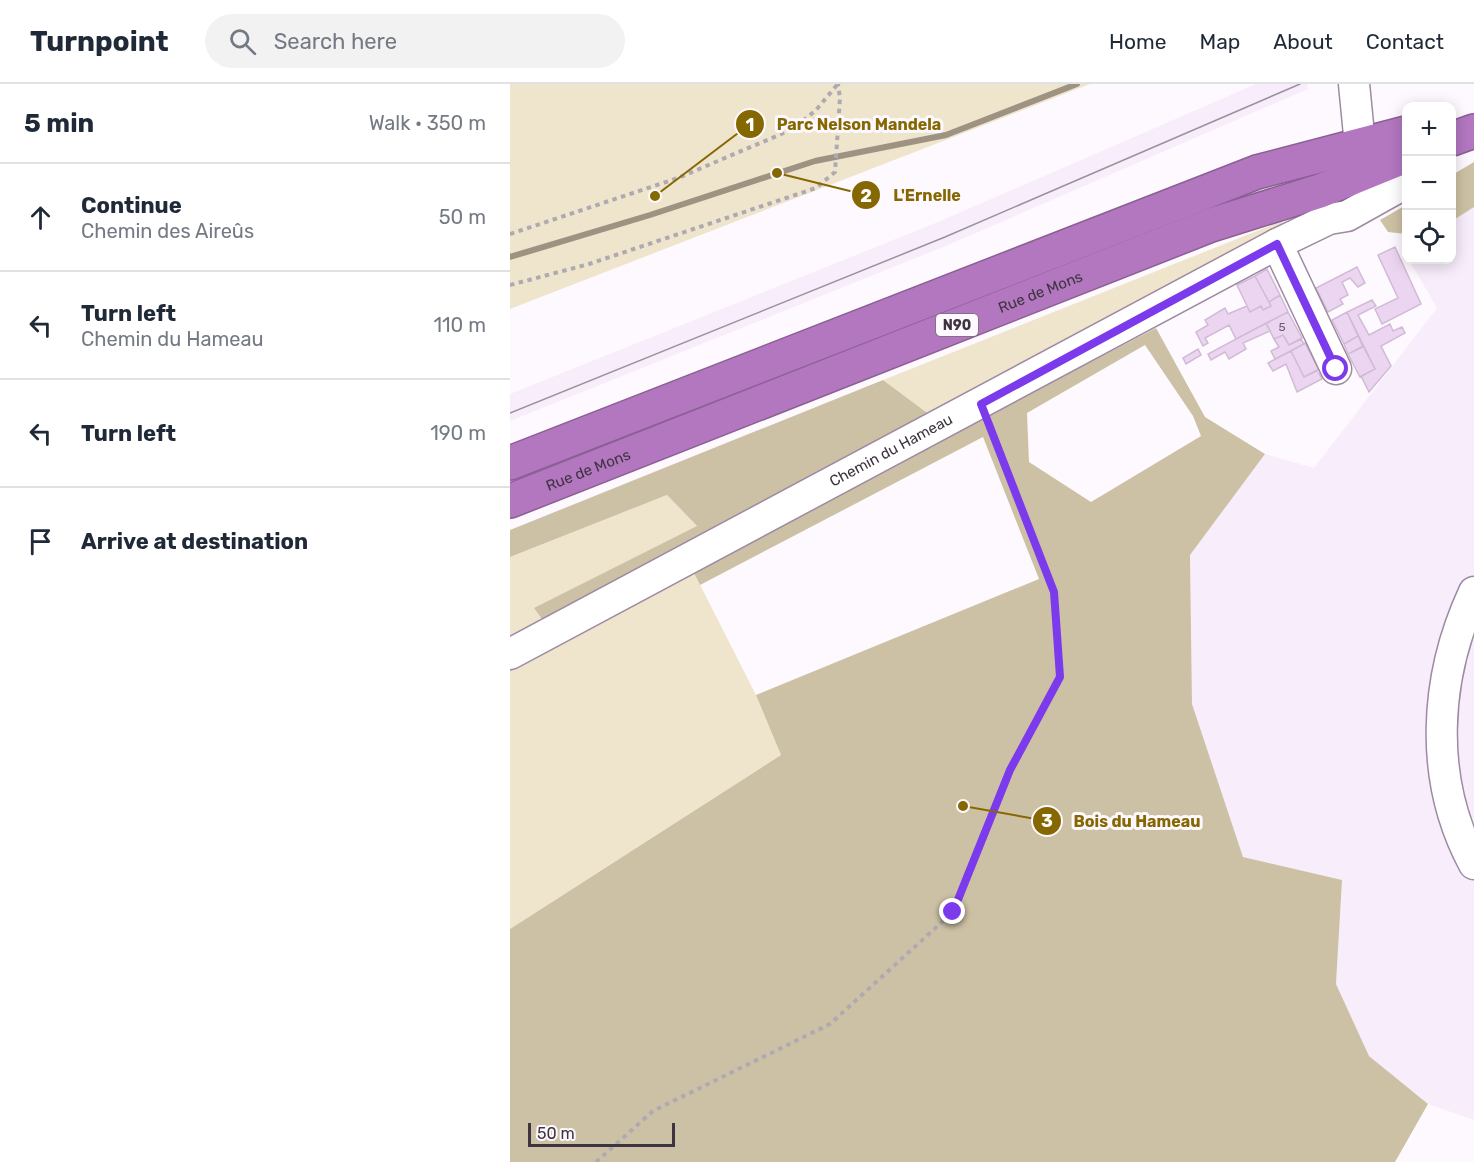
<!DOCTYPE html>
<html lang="en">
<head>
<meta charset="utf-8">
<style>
  :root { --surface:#fff; --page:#f2f2f3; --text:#1f2937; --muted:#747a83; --line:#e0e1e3 }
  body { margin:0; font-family:Rubik,sans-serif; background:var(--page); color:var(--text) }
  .controls { position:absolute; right:18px; top:18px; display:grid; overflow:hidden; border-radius:12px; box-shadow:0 3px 15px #0003 }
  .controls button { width:54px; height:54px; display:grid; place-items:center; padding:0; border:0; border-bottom:2px solid var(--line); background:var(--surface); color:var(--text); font:30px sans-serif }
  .scale { position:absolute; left:18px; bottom:15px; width:147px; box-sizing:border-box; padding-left:6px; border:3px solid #3d343f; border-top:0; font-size:16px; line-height:21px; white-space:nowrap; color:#3d343f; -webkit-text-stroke:4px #fef9ff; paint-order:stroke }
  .stop { position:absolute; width:18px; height:18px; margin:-14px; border:4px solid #7c3aed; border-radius:50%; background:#fff }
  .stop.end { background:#7c3aed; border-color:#fff; box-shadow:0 2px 6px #0008 }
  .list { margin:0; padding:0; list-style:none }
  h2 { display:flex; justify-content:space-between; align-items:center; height:78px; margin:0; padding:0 24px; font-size:26px }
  h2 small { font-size:20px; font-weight:400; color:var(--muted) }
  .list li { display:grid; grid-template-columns:39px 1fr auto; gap:18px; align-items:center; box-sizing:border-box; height:108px; padding:0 24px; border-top:2px solid var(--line) }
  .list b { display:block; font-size:22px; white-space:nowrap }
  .list p { margin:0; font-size:20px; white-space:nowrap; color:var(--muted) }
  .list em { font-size:20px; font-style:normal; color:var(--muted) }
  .icon { flex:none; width:33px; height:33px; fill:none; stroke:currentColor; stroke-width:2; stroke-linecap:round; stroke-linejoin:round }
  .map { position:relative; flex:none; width:964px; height:1078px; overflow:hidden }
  header { display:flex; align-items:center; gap:36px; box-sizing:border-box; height:84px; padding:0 30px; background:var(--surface); border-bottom:2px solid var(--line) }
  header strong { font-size:28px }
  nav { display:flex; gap:33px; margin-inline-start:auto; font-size:21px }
  .search { width:420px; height:54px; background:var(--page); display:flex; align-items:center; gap:15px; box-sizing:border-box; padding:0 21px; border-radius:33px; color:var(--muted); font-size:22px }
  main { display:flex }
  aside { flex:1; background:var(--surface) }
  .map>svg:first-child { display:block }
</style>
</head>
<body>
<header>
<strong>Turnpoint</strong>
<div class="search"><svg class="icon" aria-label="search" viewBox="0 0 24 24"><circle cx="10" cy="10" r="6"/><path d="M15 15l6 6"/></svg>Search here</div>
<nav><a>Home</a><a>Map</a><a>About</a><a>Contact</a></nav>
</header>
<main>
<aside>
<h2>5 min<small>Walk · 350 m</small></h2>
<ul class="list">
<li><svg class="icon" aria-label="ahead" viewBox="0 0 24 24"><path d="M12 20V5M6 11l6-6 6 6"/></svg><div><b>Continue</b><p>Chemin des Aireûs</p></div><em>50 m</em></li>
<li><svg class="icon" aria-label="left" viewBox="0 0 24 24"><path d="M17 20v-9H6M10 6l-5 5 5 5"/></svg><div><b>Turn left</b><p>Chemin du Hameau</p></div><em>110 m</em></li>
<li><svg class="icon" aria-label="left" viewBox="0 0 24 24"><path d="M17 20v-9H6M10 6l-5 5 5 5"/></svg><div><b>Turn left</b></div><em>190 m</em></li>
<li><svg class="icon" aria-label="arrive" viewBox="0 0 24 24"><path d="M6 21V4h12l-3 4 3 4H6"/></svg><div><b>Arrive at destination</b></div></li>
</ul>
</aside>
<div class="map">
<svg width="964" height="1078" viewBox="0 0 964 1078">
  <rect width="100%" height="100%" fill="#fef9ff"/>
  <path fill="#f8edfb" d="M746,0H797L798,5L438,161L0,337V310L428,138Z
    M964,123V1036L918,1020L859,972L826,900L832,796L733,773L682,620L680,471L755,370L804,384L927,224L899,176H942V137Z"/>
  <path fill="#efe5cc" d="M0,0H580L0,225Z
    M772,137L775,144L420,331L373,296Z
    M157,411L188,443L25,524L32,535L0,551V473Z
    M182,485L246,611L271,671L0,845V582Z"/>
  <path fill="#cdc1a5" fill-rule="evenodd" d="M964,78V123L942,137V91Z
    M896,121V150L878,148L870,136Z
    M646,244L695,333L755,370L680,471L682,620L733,773L832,796L826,900L859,972L918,1020L885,1078H0V845L271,671L246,611L529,495L473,353L190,501L182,485ZM635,261L683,332L691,352L581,418L519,378L517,329Z
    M373,296L420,331L32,535L24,524L187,442L157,411L0,473V446Z"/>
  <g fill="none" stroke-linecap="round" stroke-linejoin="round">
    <path stroke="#9e9282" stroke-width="6" d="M0,173L140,131L305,77L436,51L567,0"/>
  </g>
  <path fill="#ebd5f0" stroke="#d0bbd5" stroke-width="1.5" d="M885,163L911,220L872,240L865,225L888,214L868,171Z
    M847,183L855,199L848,203L840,194L832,198L838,211L830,215L833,220L818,228L806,204Z
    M757,185L770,211L759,218L745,192Z
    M745,192L761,222L753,226L751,222L740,228L727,201Z
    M770,211L778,228L726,255L719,241L695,254L698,259L693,262L686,248L698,241L695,236L715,224L718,230L737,222L740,228L751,222L753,226L761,222L759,218Z
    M862,216L866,222L848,231L859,251L880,240L883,247L892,243L895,249L871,262L881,282L859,308L851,292L865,285L837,228Z
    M778,228L792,254L779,261L773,251L764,255L756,239Z
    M837,228L848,252L834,260L822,236Z
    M756,239L760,247L733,259L736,265L719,275L715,268L701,276L698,270Z
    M773,251L779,261L791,255L794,260L765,275L761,267L769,263L764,255Z
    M848,252L853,263L838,270L834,260Z
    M795,259L809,286L794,293L781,267Z
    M853,262L865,285L850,293L838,270Z
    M688,265L691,271L676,280L673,274Z
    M781,267L794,293L807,286L812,295L787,308L776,280L763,287L758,279Z"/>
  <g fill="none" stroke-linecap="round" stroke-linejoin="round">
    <g stroke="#9e8aa3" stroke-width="33">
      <g id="minor">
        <path d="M844,0L850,61L845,84"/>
        <path d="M767,160L826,285"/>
        <path d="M964,508C924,594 918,695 964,780"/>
        <path id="s1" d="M0,570L767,160L819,135L837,132L896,99"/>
      </g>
    </g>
    <g stroke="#8a6093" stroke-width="36">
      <g id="highway">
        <path d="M942,55L964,47"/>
        <path d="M0,379L747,88L896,49"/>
        <path id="s2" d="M0,417L701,141L810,107L896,72"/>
      </g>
    </g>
    <path stroke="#afa9b1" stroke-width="4" stroke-dasharray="4.5 4.5" stroke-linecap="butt" d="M0,150L168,94L283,45L306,26L327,1
      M0,201L79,180L306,104L325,88L330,14L328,0
      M86,1078L143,1027L320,940L443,828L500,686L550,593L544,508L479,340"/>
    <use href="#minor" stroke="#fff" stroke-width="30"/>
    <use href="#highway" stroke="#b377c0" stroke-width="33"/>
    <path stroke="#99929b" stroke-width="1.5" d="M0,329L435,153L790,0"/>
  </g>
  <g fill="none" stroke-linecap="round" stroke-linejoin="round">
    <path stroke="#7c3aed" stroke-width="8" d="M443,828L500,686L550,593L544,508L471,320L767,160L826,285"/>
  </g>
  <g text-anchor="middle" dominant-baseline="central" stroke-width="6" stroke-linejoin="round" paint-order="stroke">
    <g font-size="12" fill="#685c6b">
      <text x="772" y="243">5</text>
    </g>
    <rect fill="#fef9ff" stroke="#776f79" stroke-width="1.5" x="426" y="230" width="42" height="22" rx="4.5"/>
    <g font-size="14" font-weight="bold" fill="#3d343f">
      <text x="447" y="241">N90</text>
    </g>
    <g font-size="15" fill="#3d343f" stroke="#fef9ff">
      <text stroke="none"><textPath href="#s2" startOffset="570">Rue de Mons</textPath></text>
      <text stroke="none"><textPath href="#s1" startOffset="432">Chemin du Hameau</textPath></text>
      <text stroke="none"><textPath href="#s2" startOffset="84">Rue de Mons</textPath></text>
    </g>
  </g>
  <path fill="none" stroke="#866802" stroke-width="2" d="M145 112L240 40M267 89L356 111M453 722L537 737"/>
  <g fill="#866802" stroke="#fef9ff" stroke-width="2">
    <circle cx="145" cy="112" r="6"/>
    <circle cx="267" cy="89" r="6"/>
    <circle cx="453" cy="722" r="6"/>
    <circle cx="240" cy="40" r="15"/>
    <circle cx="356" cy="111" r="15"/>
    <circle cx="537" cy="737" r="15"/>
  </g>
  <g font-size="18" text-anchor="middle" font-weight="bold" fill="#fff">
    <text x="240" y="47">1</text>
    <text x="356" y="118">2</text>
    <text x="537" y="743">3</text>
  </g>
  <g font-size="16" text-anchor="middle" font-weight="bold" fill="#866802" stroke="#fef9ff" stroke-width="6" stroke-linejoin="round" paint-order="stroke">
    <text x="349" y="46">Parc Nelson Mandela</text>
    <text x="417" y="117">L'Ernelle</text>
    <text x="627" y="743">Bois du Hameau</text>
  </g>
</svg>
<div class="controls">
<button>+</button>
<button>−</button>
<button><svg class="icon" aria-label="locate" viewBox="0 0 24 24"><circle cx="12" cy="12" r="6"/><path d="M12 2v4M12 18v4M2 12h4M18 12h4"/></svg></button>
</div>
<div class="scale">50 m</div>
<div class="stop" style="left:826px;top:285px"></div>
<div class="stop end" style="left:443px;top:828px"></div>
</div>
</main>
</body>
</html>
